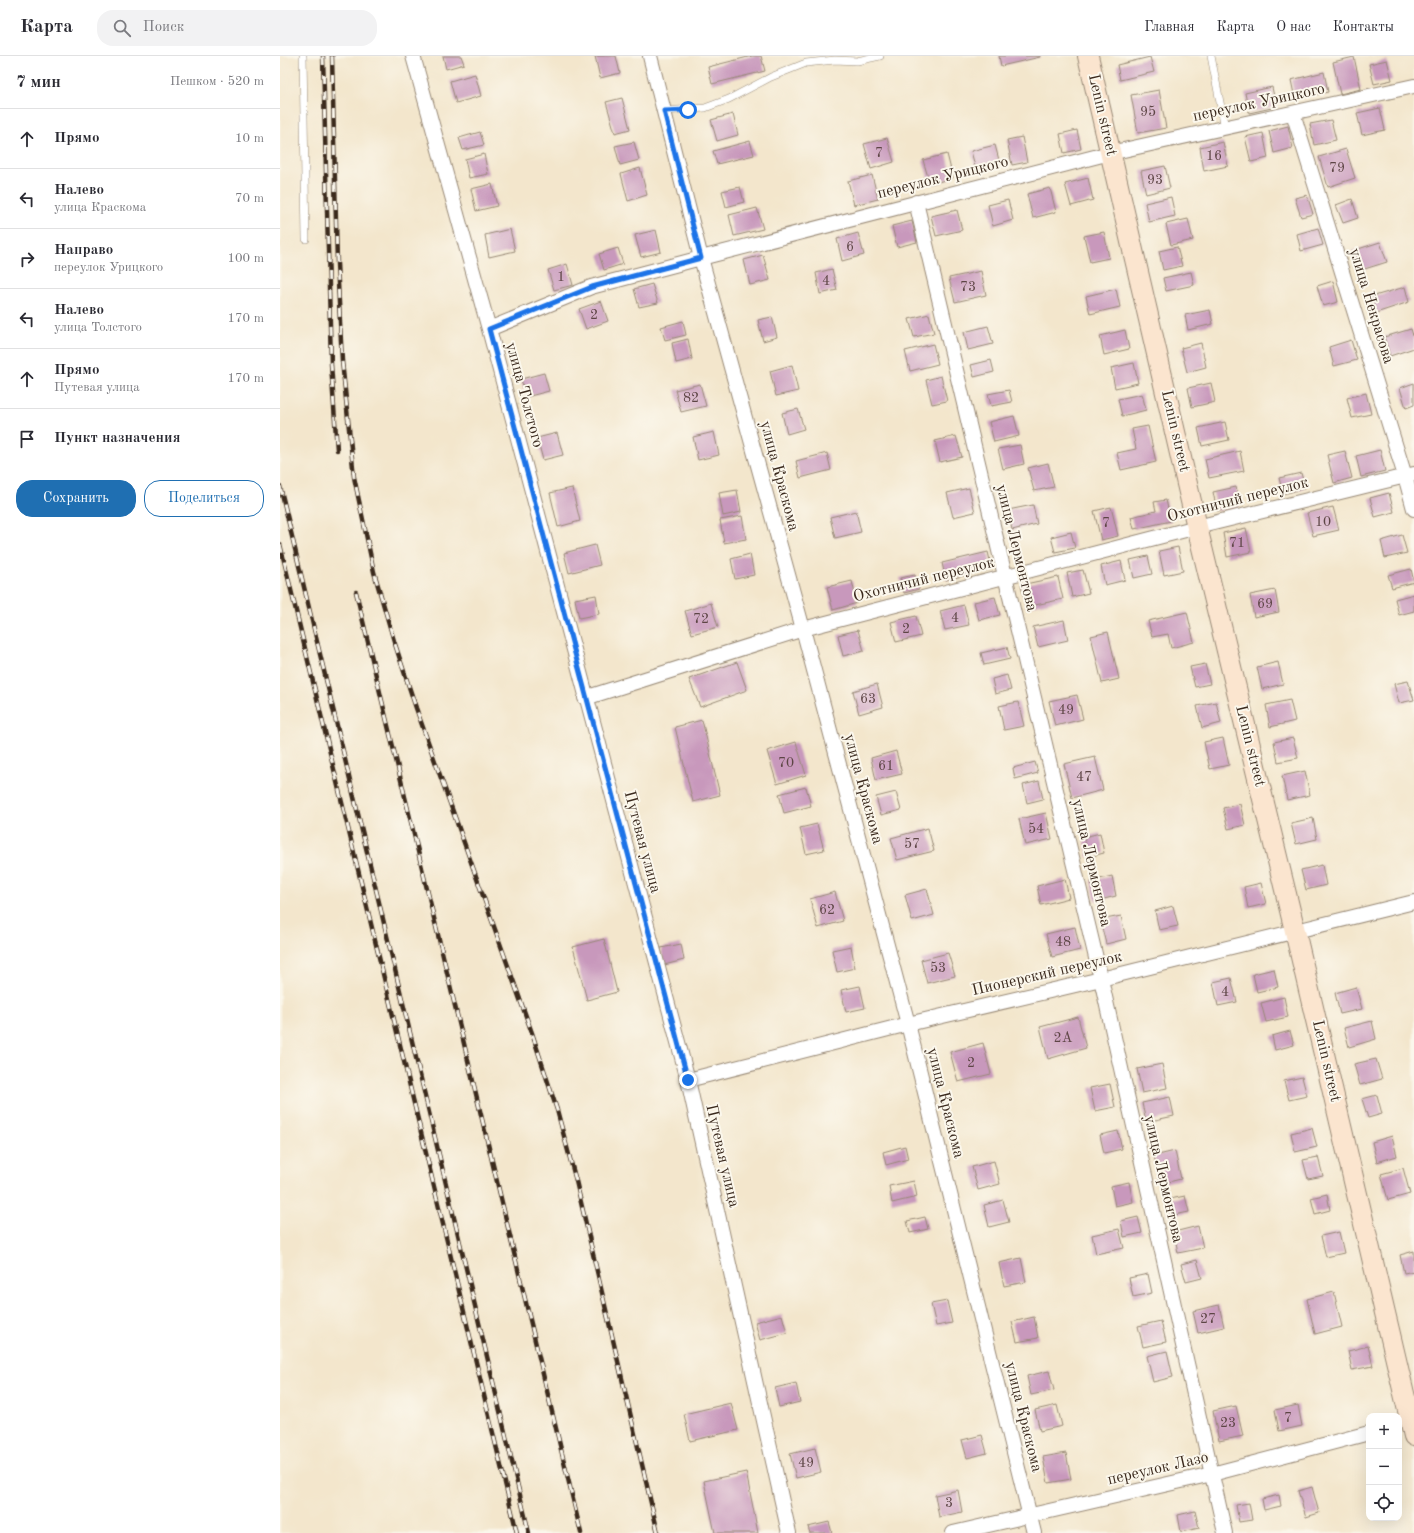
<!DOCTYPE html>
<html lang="ru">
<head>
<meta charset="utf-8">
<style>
  :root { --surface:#fff; --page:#f2f2f3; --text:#2b2b33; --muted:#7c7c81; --line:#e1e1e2; --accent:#1f6fb2 }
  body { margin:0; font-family:"Old Standard TT",serif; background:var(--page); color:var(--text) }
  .controls { position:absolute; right:12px; bottom:12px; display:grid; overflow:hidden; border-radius:8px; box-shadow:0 4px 16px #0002 }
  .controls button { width:36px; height:36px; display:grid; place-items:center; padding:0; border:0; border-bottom:1px solid var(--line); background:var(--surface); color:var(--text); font:20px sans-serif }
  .stop { position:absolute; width:12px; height:12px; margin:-9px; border:3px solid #1a73e8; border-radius:50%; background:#fff }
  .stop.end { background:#1a73e8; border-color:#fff; box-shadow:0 1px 4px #0008 }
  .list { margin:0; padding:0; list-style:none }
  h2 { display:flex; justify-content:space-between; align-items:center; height:52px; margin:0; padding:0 16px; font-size:17px }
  h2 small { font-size:13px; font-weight:400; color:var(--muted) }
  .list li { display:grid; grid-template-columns:26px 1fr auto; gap:12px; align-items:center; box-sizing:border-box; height:60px; padding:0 16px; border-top:1px solid var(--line) }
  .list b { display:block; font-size:15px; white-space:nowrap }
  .list p { margin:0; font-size:13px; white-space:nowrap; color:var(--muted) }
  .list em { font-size:13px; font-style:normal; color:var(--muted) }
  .actions { display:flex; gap:8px; padding:12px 16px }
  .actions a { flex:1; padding:9px 0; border:1px solid var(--accent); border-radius:16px; text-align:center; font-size:14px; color:var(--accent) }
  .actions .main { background:var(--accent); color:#fff }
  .icon { flex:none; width:22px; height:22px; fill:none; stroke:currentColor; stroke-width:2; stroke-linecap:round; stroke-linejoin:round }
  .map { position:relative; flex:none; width:1134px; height:1477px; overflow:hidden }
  header { display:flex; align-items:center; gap:24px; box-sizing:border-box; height:56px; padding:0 20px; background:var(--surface); border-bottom:1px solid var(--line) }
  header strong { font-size:19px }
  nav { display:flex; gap:22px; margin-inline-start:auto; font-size:14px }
  .search { width:280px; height:36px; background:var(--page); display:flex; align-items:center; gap:10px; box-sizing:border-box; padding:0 14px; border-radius:16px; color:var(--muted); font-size:15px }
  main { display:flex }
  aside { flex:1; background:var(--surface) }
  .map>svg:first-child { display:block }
</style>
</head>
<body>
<header>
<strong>Карта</strong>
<div class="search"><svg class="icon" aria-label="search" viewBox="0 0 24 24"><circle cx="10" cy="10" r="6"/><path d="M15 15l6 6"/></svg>Поиск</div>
<nav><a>Главная</a><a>Карта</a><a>О нас</a><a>Контакты</a></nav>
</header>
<main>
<aside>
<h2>7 мин<small>Пешком · 520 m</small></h2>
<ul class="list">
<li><svg class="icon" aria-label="ahead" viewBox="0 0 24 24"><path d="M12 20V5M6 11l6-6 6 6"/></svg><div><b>Прямо</b></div><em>10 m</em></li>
<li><svg class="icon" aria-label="left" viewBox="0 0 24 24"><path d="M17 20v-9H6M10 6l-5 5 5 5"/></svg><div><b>Налево</b><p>улица Краскома</p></div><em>70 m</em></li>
<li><svg class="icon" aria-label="right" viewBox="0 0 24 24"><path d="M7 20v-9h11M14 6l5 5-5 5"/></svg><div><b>Направо</b><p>переулок Урицкого</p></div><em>100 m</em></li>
<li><svg class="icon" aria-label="left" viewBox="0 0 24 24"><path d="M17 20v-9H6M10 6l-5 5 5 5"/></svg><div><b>Налево</b><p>улица Толстого</p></div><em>170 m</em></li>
<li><svg class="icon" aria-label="ahead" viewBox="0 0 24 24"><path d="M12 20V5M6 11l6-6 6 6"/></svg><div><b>Прямо</b><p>Путевая улица</p></div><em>170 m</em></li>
<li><svg class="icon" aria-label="arrive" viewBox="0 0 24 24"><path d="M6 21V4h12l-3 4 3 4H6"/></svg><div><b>Пункт назначения</b></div></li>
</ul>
<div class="actions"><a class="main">Сохранить</a><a>Поделиться</a></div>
</aside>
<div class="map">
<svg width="1134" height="1477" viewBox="0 0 1134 1477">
  <rect width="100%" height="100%" fill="#fbf7ec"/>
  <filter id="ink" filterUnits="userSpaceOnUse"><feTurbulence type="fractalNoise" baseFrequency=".025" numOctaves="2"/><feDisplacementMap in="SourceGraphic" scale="8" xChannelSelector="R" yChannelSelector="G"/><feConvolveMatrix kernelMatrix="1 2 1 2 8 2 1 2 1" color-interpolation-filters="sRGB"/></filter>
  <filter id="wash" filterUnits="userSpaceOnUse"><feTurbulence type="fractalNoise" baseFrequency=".012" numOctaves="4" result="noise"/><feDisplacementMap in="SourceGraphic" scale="16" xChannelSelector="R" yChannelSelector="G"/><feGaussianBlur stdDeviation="0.9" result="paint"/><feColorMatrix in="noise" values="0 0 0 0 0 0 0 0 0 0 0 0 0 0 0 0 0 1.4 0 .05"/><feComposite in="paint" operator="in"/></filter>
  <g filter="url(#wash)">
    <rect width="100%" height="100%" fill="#f3e6cc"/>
    <g id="blocks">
      <path fill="#c898bc" d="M163,0H181L184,8L166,13Z
        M315,0H336L340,17L320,22Z
        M472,0H481L485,15L432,28L428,11Z
        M719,0H760V1L721,10Z
        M870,1L874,16L840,24L837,9Z
        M1074,1L1081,33L1060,38L1053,6Z
        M1107,4L1112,24L1094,28L1089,8Z
        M1044,16L1048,36L1015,43L1011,24Z
        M195,18L201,40L176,47L170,25Z
        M992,31L996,51L969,57L965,37Z
        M879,34L886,72L858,77L851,39Z
        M342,42L350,73L335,77L326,46Z
        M1100,52L1105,74L1082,79L1077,57Z
        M453,58L458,79L437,85L431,64Z
        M1051,64L1056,84L1034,89L1030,68Z
        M1008,70L1013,92L994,97L989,75Z
        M797,74L801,93L784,97L780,78Z
        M200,76L204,89L183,94L179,82Z
        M983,77L988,102L971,106L965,81Z
        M742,81L747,106L732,109L727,84Z
        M607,82L614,106L591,113L584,88Z
        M470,85L474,99L437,108L433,95Z
        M354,86L359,104L340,109L335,90Z
        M943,86L948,110L924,115L920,91Z
        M715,89L720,108L696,114L691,95Z
        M1066,93L1075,122L1048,131L1039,101Z
        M204,98L208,118L189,122L185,103Z
        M667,98L673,122L650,128L643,104Z
        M885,110L890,132L866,138L861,115Z
        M360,112L367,139L348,145L341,118Z
        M592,119L598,143L574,149L568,125Z
        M808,122L813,144L791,150L785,128Z
        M212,128L217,150L196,155L191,133Z
        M460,131L464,146L446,151L442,135Z
        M770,132L776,156L753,162L747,138Z
        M1027,139L1033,158L1021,161L1015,142Z
        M891,141L895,160L869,166L865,147Z
        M1072,143L1078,162L1063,167L1056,149Z
        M728,144L733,164L713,170L708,149Z
        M477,152L483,173L454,180L449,159Z
        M677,154L682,174L656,180L651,160Z
        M908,163L913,184L891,189L886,168Z
        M632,165L637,186L617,191L612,170Z
        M1038,172L1043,189L1021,195L1017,178Z
        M230,173L235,195L209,201L205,179Z
        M376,174L381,196L361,201L355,179Z
        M824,176L829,202L810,206L804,180Z
        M578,177L584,199L562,205L557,183Z
        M1100,186L1107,206L1078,215L1072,195Z
        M897,191L902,210L883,214L879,195Z
        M338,192L343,208L324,214L319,198Z
        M483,199L490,224L470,229L464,204Z
        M287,208L293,229L274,234L268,214Z
        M552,213L557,234L540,238L536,217Z
        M701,215L706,239L675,246L669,222Z
        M911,216L914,229L886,235L883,222Z
        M1053,225L1058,246L1043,250L1037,230Z
        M372,228L378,247L359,251L354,233Z
        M1125,231L1129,246L1096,257L1091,241Z
        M836,233L840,251L810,258L806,240Z
        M321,245L328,265L306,273L299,253Z
        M930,254L933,268L908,274L905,259Z
        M649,258L654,277L634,281L629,263Z
        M492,261L497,281L483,285L478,264Z
        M403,265L406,279L385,284L381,271Z
        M708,270L713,288L688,294L684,276Z
        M1131,273L1134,283V292L1110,300L1104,281Z
        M845,274L849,293L824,299L820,280Z
        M408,283L412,303L396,307L392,287Z
        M1071,284L1077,304L1054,310L1049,291Z
        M921,287L926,311L907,316L901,292Z
        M653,288L658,308L630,315L625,295Z
        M711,304L714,316L694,321L691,309Z
        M854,307L858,327L835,332L831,312Z
        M512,309L518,335L496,340L490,315Z
        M264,317L269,335L246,341L241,323Z
        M661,320L667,345L652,348L646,324Z
        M931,327L935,346L912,351L908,332Z
        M1134,327V349L1126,352L1120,332Z
        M420,328L426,350L401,356L395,334Z
        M729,334L732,346L711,350L708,338Z
        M1086,337L1091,358L1072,362L1067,342Z
        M862,338L866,354L842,360L838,343Z
        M518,353L524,373L507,378L502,357Z
        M734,360L739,380L714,386L709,366Z
        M945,366L949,384L922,390L918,372Z
        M868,370L876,406L841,414L837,397L856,393L852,373Z
        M434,376L439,399L418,404L413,381Z
        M277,377L283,399L263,404L257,382Z
        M676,380L682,401L660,406L655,385Z
        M740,389L744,408L723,413L718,393Z
        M1100,394L1105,415L1081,421L1076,400Z
        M960,395L964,415L929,422L925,403Z
        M1065,395L1072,422L1054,427L1047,399Z
        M547,397L551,414L520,422L516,405Z
        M768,407L774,431L754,435L748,412Z
        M1021,417L1025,432L1003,438L999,422Z
        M956,431L960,450L937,455L933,436Z
        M292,432L300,465L278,471L270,437Z
        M689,432L695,456L673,461L667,437Z
        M457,434L461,456L443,460L439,437Z
        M1109,437L1114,456L1095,461L1090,442Z
        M886,444L891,465L854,473L851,461L876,455L874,446Z
        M753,449L757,468L732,474L728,454Z
        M831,451L838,480L821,484L814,455Z
        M1053,451L1059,474L1033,480L1027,457Z
        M576,455L581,476L555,482L550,461Z
        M462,460L466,483L444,487L440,464Z
        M966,472L971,496L947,501L943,477Z
        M791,476L795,492L775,496L771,481Z
        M1122,479L1127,497L1105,502L1101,485Z
        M315,489L320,509L289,517L284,497Z
        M898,491L903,515L884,519L879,495Z
        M708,496L712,513L666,524L662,507Z
        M470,498L474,519L455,523L451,503Z
        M868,500L872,518L854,522L850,504Z
        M841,505L845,524L825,529L821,510Z
        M1131,513L1134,526L1112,532L1108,519Z
        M803,514L809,537L792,541L787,517Z
        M635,519L639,533L624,537L620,522Z
        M778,521L783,543L746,551L741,529Z
        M572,525L577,547L553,554L547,531Z
        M995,534L999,556L974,561L970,539Z
        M1134,538V555L1119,559L1115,543Z
        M316,539L319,558L299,562L295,543Z
        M715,541L720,559L699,564L694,546Z
        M431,547L438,571L412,578L405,555Z
        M684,549L689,569L665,574L660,555Z
        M907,556L914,586L891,592L888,578L872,581L868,565Z
        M636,560L641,580L616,586L611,566Z
        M784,564L788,584L758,591L753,571Z
        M578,574L584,595L563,600L558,579Z
        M828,576L839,623L822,627L811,580Z
        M727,591L730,603L704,609L701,597Z
        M457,606L467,634L420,651L409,623Z
        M998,606L1003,628L982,633L977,611Z
        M925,608L930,628L915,631L910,611Z
        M727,619L731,634L715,638L712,623Z
        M1128,625L1134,644L1119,647L1114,628Z
        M597,628L603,651L579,658L573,635Z
        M797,639L803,663L775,670L769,645Z
        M1010,644L1015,665L990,671L986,649Z
        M738,646L744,670L724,674L719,650Z
        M936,646L941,667L922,672L917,650Z
        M422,664L440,739L413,746L395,671Z
        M943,682L949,709L930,713L924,686Z
        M1013,682L1018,702L998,706L994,686Z
        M516,686L526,719L497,728L487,695Z
        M616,695L622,718L596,724L591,702Z
        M815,701L823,734L792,742L784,708Z
        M755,706L758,717L735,723L733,712Z
        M1025,715L1030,739L1007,744L1002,720Z
        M759,725L763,743L747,747L743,729Z
        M526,731L531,750L504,757L499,738Z
        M616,736L621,754L601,759L596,741Z
        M960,748L965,769L948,773L943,752Z
        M766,757L772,783L745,789L739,763Z
        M1033,762L1037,783L1016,788L1011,767Z
        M537,768L544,794L526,798L520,772Z
        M648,772L654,795L617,804L611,782Z
        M820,777L824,797L808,801L804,781Z
        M1042,809L1046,829L1026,834L1021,814Z
        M832,820L836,840L816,845L811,825Z
        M785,823L789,842L761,849L757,830Z
        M981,827L986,848L968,852L964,831Z
        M647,833L654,859L632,865L625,839Z
        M555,836L563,865L538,872L530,843Z
        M893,850L898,870L879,874L875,855Z
        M841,860L846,883L826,888L820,864Z
        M795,871L800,894L772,901L766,878Z
        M324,883L337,936L307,944L293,891Z
        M401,888L404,904L384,909L381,892Z
        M571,890L575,912L557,916L552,894Z
        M668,897L675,920L647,927L641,904Z
        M994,913L998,931L977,936L973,918Z
        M951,922L957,946L938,950L933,926Z
        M580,930L585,952L566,956L561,934Z
        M1076,931L1082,953L1060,958L1055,937Z
        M1004,941L1008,961L986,966L981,947Z
        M798,961L806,992L768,1003L760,971Z
        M1092,965L1096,983L1069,991L1064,972Z
        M1010,975L1014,989L995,994L992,980Z
        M703,987L711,1018L678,1026L670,996Z
        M1096,1003L1102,1023L1080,1029L1074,1008Z
        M882,1008L887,1032L862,1037L857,1013Z
        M1022,1021L1027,1040L1009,1044L1004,1025Z
        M830,1028L835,1051L815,1055L810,1032Z
        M1097,1039L1102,1058L1088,1062L1082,1043Z
        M890,1041L894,1060L866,1066L862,1047Z
        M1032,1072L1037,1091L1015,1096L1011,1077Z
        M838,1075L842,1093L824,1097L820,1079Z
        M1112,1080L1117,1100L1097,1106L1092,1086Z
        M625,1090L628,1103L606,1109L603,1096Z
        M895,1095L901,1123L880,1128L874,1100Z
        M1038,1101L1043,1120L1028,1123L1023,1104Z
        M714,1105L720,1128L698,1134L692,1111Z
        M1123,1112L1130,1138L1108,1144L1101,1118Z
        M634,1125L637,1141L612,1147L609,1130Z
        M849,1126L853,1146L835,1150L831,1130Z
        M1047,1138L1050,1154L1035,1158L1031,1142Z
        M905,1140L909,1156L889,1160L885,1144Z
        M723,1144L729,1166L709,1171L704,1149Z
        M645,1161L648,1173L630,1177L627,1165Z
        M858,1161L862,1177L844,1181L841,1165Z
        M918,1170L923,1192L898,1197L894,1176Z
        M839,1173L844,1192L816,1198L812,1179Z
        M1059,1176L1064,1197L1046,1201L1041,1180Z
        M1134,1195V1215L1124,1217L1120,1199Z
        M741,1202L746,1226L724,1230L719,1207Z
        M917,1204L922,1222L906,1226L901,1208Z
        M868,1218L872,1237L853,1241L849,1222Z
        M1054,1236L1062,1271L1035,1278L1027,1243Z
        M667,1245L672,1267L656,1270L651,1248Z
        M939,1249L944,1271L918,1277L913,1255Z
        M502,1259L507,1277L480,1284L475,1266Z
        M754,1261L758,1282L737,1286L732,1266Z
        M881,1265L886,1286L863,1291L858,1270Z
        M1088,1290L1093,1310L1072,1314L1068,1295Z
        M887,1295L893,1321L873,1326L867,1300Z
        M769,1315L774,1334L751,1339L747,1320Z
        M516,1327L520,1346L499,1351L495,1332Z
        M451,1347L458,1374L410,1385L404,1358Z
        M777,1349L782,1370L760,1375L755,1354Z
        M1018,1349L1022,1370L999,1375L995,1354Z
        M956,1350L963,1380L939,1385L933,1355Z
        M702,1379L707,1397L687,1402L682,1384Z
        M535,1392L541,1416L516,1422L510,1398Z
        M786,1397L791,1423L768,1427L763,1401Z
        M466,1416L478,1477H435L424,1425Z
        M1032,1431L1039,1457L1026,1461L1018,1435Z
        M678,1434L682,1456L659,1461L655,1439Z
        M999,1439L1001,1450L984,1454L982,1443Z
        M969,1447L972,1464L959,1466L956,1449Z
        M915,1455L919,1472L901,1476L898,1459Z
        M549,1466L552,1477H530L528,1471Z"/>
    </g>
  </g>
  <g filter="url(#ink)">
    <use href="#blocks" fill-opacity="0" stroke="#978875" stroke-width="1"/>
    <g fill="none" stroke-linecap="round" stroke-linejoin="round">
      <g stroke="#978875" stroke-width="8">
        <path id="service" d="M23,0L26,183
          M931,0L945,72
          M384,55L425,52L449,43L491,21L526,7L555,4L577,5L600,0"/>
      </g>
      <g stroke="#978875" stroke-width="16">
        <path id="minor" d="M133,0L209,273L408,1024L509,1477
          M370,0L421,202L523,573L628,968L754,1477
          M1013,57L1125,420L1134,453
          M636,146L821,923L945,1477
          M209,273L311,231L421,202L830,97L1134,30
          M305,642L523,573L917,471L1134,418
          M408,1024L628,968L821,923L1134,846
          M673,1477L932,1418L1089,1377"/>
      </g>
      <g stroke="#978875" stroke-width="22">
        <path id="secondary" d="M808,0L917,471L1015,875L1134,1380"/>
      </g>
      <use href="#service" stroke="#fff" stroke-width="7"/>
      <use href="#minor" stroke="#fff" stroke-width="14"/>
      <use href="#secondary" stroke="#fbe5cf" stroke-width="20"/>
      <g stroke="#3b2a1e" stroke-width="4.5">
        <path id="rail" d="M43,0L51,308L57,394
          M52,0L57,207L62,305L74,421L94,516L114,585L136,652L252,977L277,1054L296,1125L378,1477
          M0,430L249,1477
          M0,488L237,1477
          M76,536L301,1477"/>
      </g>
      <use href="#rail" stroke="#fbf7ec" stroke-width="3" stroke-dasharray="9" stroke-linecap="butt"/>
    </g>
  </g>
  <g fill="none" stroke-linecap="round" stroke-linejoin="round" filter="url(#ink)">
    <path stroke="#1a73e8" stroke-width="5" d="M408,1024L209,273L312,231L421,202L384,55L408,54"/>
  </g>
  <g text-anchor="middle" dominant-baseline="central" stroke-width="4" stroke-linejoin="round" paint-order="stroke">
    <g font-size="14" fill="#5e4646">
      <text x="868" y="56">95</text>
      <text x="599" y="97">7</text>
      <text x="934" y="100">16</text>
      <text x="1057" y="112">79</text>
      <text x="875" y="124">93</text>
      <text x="570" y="191">6</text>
      <text x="281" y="221">1</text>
      <text x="546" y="225">4</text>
      <text x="688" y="231">73</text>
      <text x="314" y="259">2</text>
      <text x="411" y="342">82</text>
      <text x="1043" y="466">10</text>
      <text x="826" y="467">7</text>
      <text x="957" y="487">71</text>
      <text x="985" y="548">69</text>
      <text x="675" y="562">4</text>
      <text x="421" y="563">72</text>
      <text x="626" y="573">2</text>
      <text x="588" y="643">63</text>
      <text x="786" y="654">49</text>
      <text x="506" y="707">70</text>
      <text x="606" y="710">61</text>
      <text x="804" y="721">47</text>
      <text x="756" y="773">54</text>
      <text x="632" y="788">57</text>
      <text x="547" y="854">62</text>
      <text x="783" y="886">48</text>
      <text x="658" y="912">53</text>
      <text x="945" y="936">4</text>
      <text x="783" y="982">2А</text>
      <text x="691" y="1007">2</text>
      <text x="928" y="1263">27</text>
      <text x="1008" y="1362">7</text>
      <text x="948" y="1367">23</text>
      <text x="526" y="1407">49</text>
      <text x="669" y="1447">3</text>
    </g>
    <g font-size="16" fill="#3b2a1e" stroke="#fbf7ec">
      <text transform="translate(979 47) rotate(-12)">переулок Урицкого</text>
      <text transform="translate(822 59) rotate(77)">Lenin street</text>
      <text transform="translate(663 122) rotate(-14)">переулок Урицкого</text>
      <text transform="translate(1091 250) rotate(73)">улица Некрасова</text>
      <text transform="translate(244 339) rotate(75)">улица Толстого</text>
      <text transform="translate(895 375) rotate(77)">Lenin street</text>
      <text transform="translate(499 420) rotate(75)">улица Краскома</text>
      <text transform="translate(958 444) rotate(-14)">Охотничий переулок</text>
      <text transform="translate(736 492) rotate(76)">улица Лермонтова</text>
      <text transform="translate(644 524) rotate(-14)">Охотничий переулок</text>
      <text transform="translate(970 690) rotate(76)">Lenin street</text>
      <text transform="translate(583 733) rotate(75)">улица Краскома</text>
      <text transform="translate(362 786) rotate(75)">Путевая улица</text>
      <text transform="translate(811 807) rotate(77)">улица Лермонтова</text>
      <text transform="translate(767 918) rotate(-13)">Пионерский переулок</text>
      <text transform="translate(1046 1005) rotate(77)">Lenin street</text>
      <text transform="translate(665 1047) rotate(76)">улица Краскома</text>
      <text transform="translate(442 1100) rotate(77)">Путевая улица</text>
      <text transform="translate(883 1123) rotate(77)">улица Лермонтова</text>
      <text transform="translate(743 1361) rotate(76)">улица Краскома</text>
      <text transform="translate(878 1413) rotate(-13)">переулок Лазо</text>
    </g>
  </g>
</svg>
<div class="controls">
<button>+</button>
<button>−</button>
<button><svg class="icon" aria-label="locate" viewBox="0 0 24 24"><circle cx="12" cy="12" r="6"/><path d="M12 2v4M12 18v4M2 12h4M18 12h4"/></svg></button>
</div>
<div class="stop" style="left:408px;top:54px"></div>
<div class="stop end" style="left:408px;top:1024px"></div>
</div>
</main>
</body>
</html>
